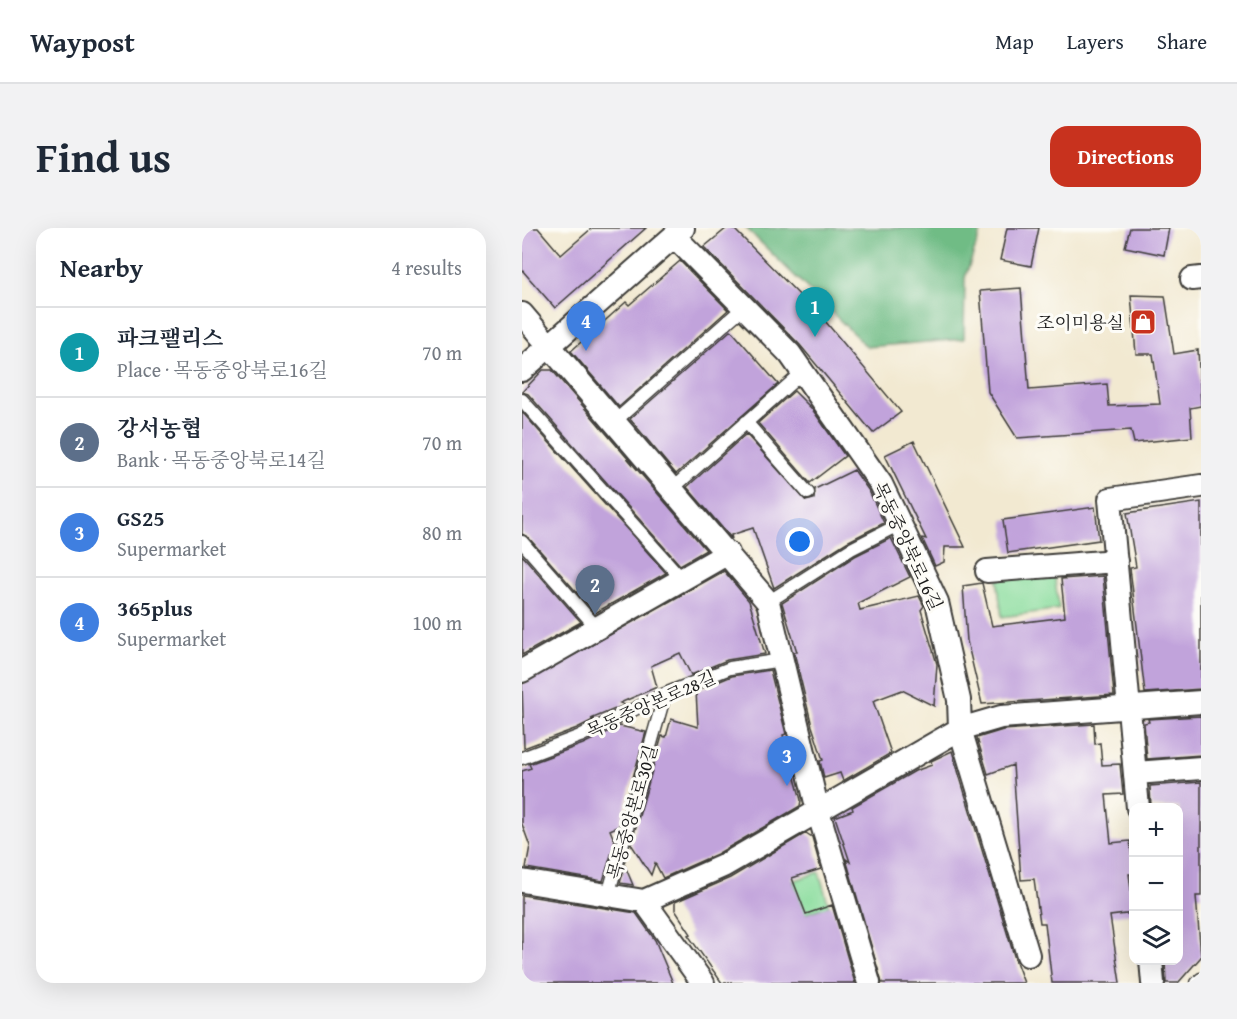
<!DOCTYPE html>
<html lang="en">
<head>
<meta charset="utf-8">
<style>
  :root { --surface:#fff; --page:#f2f2f3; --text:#1f2937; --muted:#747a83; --line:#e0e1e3; --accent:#c8321e }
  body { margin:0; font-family:"Gentium Book Plus","Noto Serif KR",serif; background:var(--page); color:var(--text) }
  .controls { position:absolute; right:18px; bottom:18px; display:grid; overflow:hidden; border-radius:12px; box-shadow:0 6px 24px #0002 }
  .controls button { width:54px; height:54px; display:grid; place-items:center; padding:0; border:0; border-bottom:2px solid var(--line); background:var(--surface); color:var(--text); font:30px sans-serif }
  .you { position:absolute; left:278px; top:314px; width:21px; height:21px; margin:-15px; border:4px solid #fff; border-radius:50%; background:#1a73e8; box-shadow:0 0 0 9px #1a73e833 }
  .badge { display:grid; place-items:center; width:39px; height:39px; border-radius:50%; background:var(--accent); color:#fff; font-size:20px; font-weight:700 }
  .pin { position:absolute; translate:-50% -50px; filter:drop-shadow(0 2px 3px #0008) }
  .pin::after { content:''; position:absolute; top:32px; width:21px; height:18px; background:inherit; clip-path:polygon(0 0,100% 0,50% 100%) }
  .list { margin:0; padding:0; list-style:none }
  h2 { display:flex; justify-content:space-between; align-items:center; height:78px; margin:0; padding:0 24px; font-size:26px }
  h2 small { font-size:20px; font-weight:400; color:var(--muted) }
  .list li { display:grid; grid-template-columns:39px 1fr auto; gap:18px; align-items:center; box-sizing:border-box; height:90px; padding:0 24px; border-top:2px solid var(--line) }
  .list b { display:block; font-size:22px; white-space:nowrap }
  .list p { margin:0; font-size:20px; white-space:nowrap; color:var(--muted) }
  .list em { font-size:20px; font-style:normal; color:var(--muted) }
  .icon { flex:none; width:33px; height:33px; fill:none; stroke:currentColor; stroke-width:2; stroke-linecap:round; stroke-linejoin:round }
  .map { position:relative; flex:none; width:679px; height:755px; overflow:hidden; border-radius:18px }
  header { display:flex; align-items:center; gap:36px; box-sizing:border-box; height:84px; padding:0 30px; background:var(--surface); border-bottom:2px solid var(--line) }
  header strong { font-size:28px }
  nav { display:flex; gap:33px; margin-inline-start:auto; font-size:21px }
  .intro { display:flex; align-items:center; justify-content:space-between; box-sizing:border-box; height:144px; padding:0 36px }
  h1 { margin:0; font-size:42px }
  .button { padding:15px 27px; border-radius:18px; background:var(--accent); color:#fff; font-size:21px; font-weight:700 }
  main { display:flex; gap:36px; padding:0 36px }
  aside { flex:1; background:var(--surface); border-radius:18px; box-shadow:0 6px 24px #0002 }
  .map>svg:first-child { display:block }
</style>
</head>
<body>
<header>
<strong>Waypost</strong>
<nav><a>Map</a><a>Layers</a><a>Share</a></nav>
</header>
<div class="intro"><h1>Find us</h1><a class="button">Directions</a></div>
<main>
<aside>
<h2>Nearby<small>4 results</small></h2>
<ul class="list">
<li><span class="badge" style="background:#0f9aa8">1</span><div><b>파크팰리스</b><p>Place · 목동중앙북로16길</p></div><em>70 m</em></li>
<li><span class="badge" style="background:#5c6f8a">2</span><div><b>강서농협</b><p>Bank · 목동중앙북로14길</p></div><em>70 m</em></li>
<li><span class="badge" style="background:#3f7fe0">3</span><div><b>GS25</b><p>Supermarket</p></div><em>80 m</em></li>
<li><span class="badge" style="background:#3f7fe0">4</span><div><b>365plus</b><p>Supermarket</p></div><em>100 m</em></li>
</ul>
</aside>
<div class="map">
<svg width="679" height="755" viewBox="0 0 679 755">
  <rect width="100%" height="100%" fill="#fdfcf7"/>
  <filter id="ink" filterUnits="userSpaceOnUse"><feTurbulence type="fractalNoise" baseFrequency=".0167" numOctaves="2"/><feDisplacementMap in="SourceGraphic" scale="12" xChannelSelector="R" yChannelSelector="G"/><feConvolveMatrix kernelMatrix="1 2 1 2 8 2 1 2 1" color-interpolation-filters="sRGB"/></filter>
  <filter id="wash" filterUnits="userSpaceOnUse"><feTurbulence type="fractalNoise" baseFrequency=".008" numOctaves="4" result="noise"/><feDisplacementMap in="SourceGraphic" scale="24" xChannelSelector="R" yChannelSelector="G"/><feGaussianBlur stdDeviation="1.35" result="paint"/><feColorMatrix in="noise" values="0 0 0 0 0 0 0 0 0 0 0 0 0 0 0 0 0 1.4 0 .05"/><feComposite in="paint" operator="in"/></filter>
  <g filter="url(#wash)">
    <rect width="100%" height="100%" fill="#f2e9d1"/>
    <path fill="#8bdd9e" stroke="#547c5d" stroke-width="1.5" d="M532,344L537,381L480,389L475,351Z
      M297,644L307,678L283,686L271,653Z"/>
    <path fill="#70bc85" stroke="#466c50" stroke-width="1.5" d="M224,0H460L443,50L442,111L345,119Z"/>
    <g id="blocks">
      <path fill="#c1a3db" d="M0,0H16L39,27L70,0H124L33,80L0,42Z
        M205,0H211L303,93L379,184L351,205L278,117L182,19Z
        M485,0H517L509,38L478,32Z
        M608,0H647L642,27L603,19Z
        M158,33L206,82L97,179L49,123L104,74L107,77Z
        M499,60L507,162L585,156L587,178L638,176L631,126H614L609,67L643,68L652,126L676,122L679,178L668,180L670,209L612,215L609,202L495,210L466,164L458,63Z
        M209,102L256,156L154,246L108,191Z
        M21,142H30L184,322L158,337L6,166L0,164Z
        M272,163L290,181L323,228L288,255L236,195Z
        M0,184L144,345L73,385L6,309L0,306Z
        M224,206L284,273L292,271L293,261L332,242L347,263L362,295L325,314L252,360L231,300L209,307L210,311L165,259Z
        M392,213L443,319H423L422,334L413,338L400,310L404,311L363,227Z
        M679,274V461L623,465L608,340L614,339L605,285Z
        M573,279L577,312L486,325L481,292Z
        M369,310L388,349L336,375L338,382L397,368L402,378L399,382L415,436L412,478L380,462L351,473L369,525L321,553L318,545L302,550L298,533L301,532L290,498L272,424H275L260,375L333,328Z
        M0,327L59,394L0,427Z
        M202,343L227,373L243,426L205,432L169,447L158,425L129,438L135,459L98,475L103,477L69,491H73L55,500L2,520L0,456Z
        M581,348L592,467L460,476L445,413L441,358L460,355L470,398L543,389L539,351Z
        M248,442L264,506L261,507L279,572L278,578L195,626L141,650L133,635L129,647L109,616L140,508L144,509L149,491L176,499L174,463L210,448Z
        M679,488V527L625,531L622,495L627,494L626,491Z
        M572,496L573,516L578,515L580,537L598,536L601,566L584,567L589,615L608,613L612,646H607L612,685L588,688L598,755H530L523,695H518L512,651L499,652L491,537L466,546L455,510L481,502Z
        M98,498L124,504L97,598L88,602L93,614L81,653L4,640L8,618L0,596V543L9,540L7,536L61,516Z
        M430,523L493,731L502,755H360L324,631L328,634L313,589L331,582L330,579L393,543L410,537L409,533Z
        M679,554V668H674L679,729L656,755H644L643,732H657V579H629L628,558Z
        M284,605L290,609L299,641L270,650L284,686L310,677L333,755H200L166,707L169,706L153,682V674L208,650Z
        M103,638L111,657L98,655Z
        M0,667L114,685L133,712L151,755H0Z"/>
    </g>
  </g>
  <g filter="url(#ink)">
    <use href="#blocks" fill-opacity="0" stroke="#3c3b37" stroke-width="1.5"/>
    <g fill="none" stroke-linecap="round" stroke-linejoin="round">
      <g stroke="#3c3b37" stroke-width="15">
        <path id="lane" d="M0,172L160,351
          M92,194L222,79
          M224,194L286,265
          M150,261L281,144
          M0,314L75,400
          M246,374L329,321L378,296
          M0,530L58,508L143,466L208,440L260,432
          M86,667L143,466
          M675,755L679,751"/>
      </g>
      <g stroke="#3c3b37" stroke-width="26">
        <path id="street" d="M152,8L268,126L359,256L415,374L437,472L438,501L506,727
          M670,51L679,50
          M0,86L246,374L296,583L347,755
          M0,142L161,0
          M465,343L594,333
          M0,443L206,325
          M614,545L679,540
          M616,580L588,271L679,258
          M0,653L122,673L181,755
          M122,673L201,638L438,501L479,489L679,474
          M629,732L631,755"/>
      </g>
      <use href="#lane" stroke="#fff" stroke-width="12"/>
      <use href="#street" stroke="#fff" stroke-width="22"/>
    </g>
  </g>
  <defs>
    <g id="shop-square" transform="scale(1.35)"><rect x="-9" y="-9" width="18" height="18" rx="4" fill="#c8321e" stroke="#fdfcf7"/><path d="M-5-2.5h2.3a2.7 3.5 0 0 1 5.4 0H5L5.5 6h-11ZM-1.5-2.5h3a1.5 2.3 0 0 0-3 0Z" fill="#fff"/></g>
  </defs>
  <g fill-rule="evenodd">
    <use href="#shop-square" x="621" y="94"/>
  </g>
  <g text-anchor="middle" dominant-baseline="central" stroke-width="6" stroke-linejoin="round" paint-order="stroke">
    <g font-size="18" fill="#1c1c1c" stroke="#fdfcf7" text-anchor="end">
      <text x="602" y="94">조이미용실</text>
    </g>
    <g font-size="18" fill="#1c1c1c" stroke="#fdfcf7">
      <text transform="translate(386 318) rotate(65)">목동중앙북로16길</text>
      <text transform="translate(129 476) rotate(-24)">목동중앙본로28길</text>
      <text transform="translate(110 584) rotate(-74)">목동중앙본로30길</text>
    </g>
  </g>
</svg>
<div class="controls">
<button>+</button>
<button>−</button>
<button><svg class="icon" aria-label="layers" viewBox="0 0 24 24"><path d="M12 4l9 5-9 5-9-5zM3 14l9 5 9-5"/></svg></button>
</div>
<div class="you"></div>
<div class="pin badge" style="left:293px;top:109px;background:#0f9aa8">1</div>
<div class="pin badge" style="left:73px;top:387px;background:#5c6f8a">2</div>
<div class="pin badge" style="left:265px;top:558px;background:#3f7fe0">3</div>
<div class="pin badge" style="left:64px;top:123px;background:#3f7fe0">4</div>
</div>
</main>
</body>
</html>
